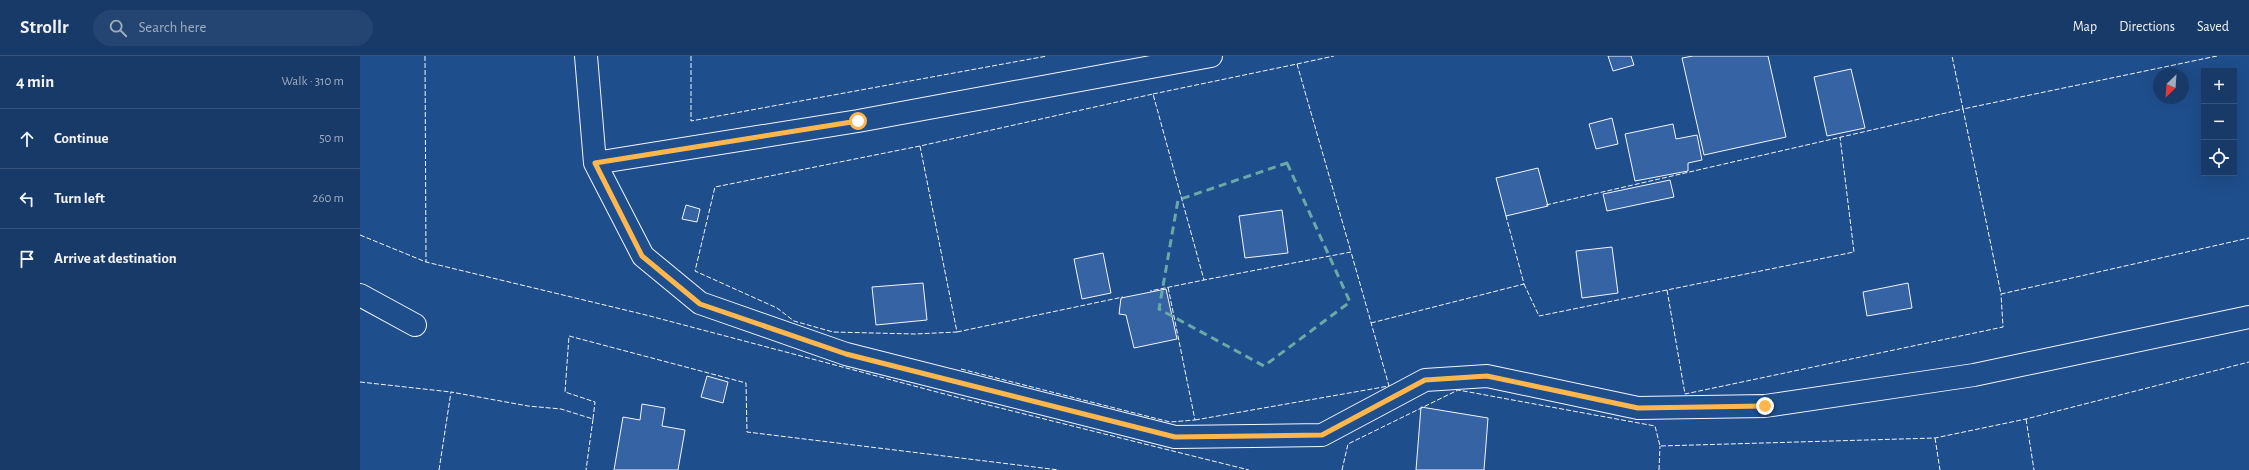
<!DOCTYPE html>
<html lang="en">
<head>
<meta charset="utf-8">
<style>
  :root { --surface:#173a69; --page:#244571; --text:#f1f3f6; --muted:#9eadc0; --line:#36547d }
  body { margin:0; font-family:"Alegreya Sans",sans-serif; background:var(--page); color:var(--text) }
  .controls { position:absolute; right:12px; top:12px; display:grid; overflow:hidden; border-radius:0px; box-shadow:0 4px 16px #0002 }
  .controls button { width:36px; height:36px; display:grid; place-items:center; padding:0; border:0; border-bottom:1px solid var(--line); background:var(--surface); color:var(--text); font:20px sans-serif }
  .compass { position:absolute; left:1793px; top:12px; width:36px; height:36px; border-radius:50%; background:var(--surface); box-shadow:0 4px 16px #0002; rotate:205deg }
  .stop { position:absolute; width:12px; height:12px; margin:-9px; border:3px solid #ffb74d; border-radius:50%; background:#fff }
  .stop.end { background:#ffb74d; border-color:#fff; box-shadow:0 1px 4px #0008 }
  .list { margin:0; padding:0; list-style:none }
  h2 { display:flex; justify-content:space-between; align-items:center; height:52px; margin:0; padding:0 16px; font-size:17px }
  h2 small { font-size:13px; font-weight:400; color:var(--muted) }
  .list li { display:grid; grid-template-columns:26px 1fr auto; gap:12px; align-items:center; box-sizing:border-box; height:60px; padding:0 16px; border-top:1px solid var(--line) }
  .list b { display:block; font-size:15px; white-space:nowrap }
  .list em { font-size:13px; font-style:normal; color:var(--muted) }
  .icon { flex:none; width:22px; height:22px; fill:none; stroke:currentColor; stroke-width:2; stroke-linecap:round; stroke-linejoin:round }
  .map { position:relative; flex:none; width:1889px; height:414px; overflow:hidden }
  header { display:flex; align-items:center; gap:24px; box-sizing:border-box; height:56px; padding:0 20px; background:var(--surface); border-bottom:1px solid var(--line) }
  header strong { font-size:19px }
  nav { display:flex; gap:22px; margin-inline-start:auto; font-size:14px }
  .search { width:280px; height:36px; background:var(--page); display:flex; align-items:center; gap:10px; box-sizing:border-box; padding:0 14px; border-radius:22px; color:var(--muted); font-size:15px }
  main { display:flex }
  aside { flex:1; background:var(--surface) }
  .map>svg:first-child { display:block }
</style>
</head>
<body>
<header>
<strong>Strollr</strong>
<div class="search"><svg class="icon" aria-label="search" viewBox="0 0 24 24"><circle cx="10" cy="10" r="6"/><path d="M15 15l6 6"/></svg>Search here</div>
<nav><a>Map</a><a>Directions</a><a>Saved</a></nav>
</header>
<main>
<aside>
<h2>4 min<small>Walk · 310 m</small></h2>
<ul class="list">
<li><svg class="icon" aria-label="ahead" viewBox="0 0 24 24"><path d="M12 20V5M6 11l6-6 6 6"/></svg><div><b>Continue</b></div><em>50 m</em></li>
<li><svg class="icon" aria-label="left" viewBox="0 0 24 24"><path d="M17 20v-9H6M10 6l-5 5 5 5"/></svg><div><b>Turn left</b></div><em>260 m</em></li>
<li><svg class="icon" aria-label="arrive" viewBox="0 0 24 24"><path d="M6 21V4h12l-3 4 3 4H6"/></svg><div><b>Arrive at destination</b></div></li>
</ul>
</aside>
<div class="map">
<svg width="1889" height="414" viewBox="0 0 1889 414">
  <rect width="100%" height="100%" fill="#1f4e8c"/>
  <path fill="#3563a3" stroke="#f2f6ff" d="M1248,0H1271L1274,9L1253,15Z
    M1333,0H1408L1426,81L1344,99L1322,2Z
    M1491,13L1505,72L1467,80L1454,21Z
    M1252,62L1258,88L1236,93L1229,68Z
    M1313,68L1316,83L1337,79L1342,104L1328,107V115L1275,125L1265,78Z
    M1178,112L1188,150L1146,160L1136,122Z
    M1310,124L1314,141L1247,155L1243,138Z
    M326,149L340,153L337,166L322,163Z
    M922,154L928,197L885,202L879,160Z
    M1252,191L1258,237L1222,242L1216,195Z
    M743,197L751,237L722,243L714,203Z
    M563,227L567,264L516,269L512,231Z
    M1548,227L1552,252L1507,260L1503,236Z
    M806,233L817,283L774,292L766,259L759,258L761,242Z
    M347,320L368,326L363,347L341,341Z
    M282,348L305,352L302,370L325,374L318,414H254L263,361L280,364Z
    M1061,351L1128,362L1124,414H1056Z"/>
  <g fill="none" stroke-linecap="round" stroke-linejoin="round">
    <g stroke="#f2f6ff" stroke-width="24">
      <path id="minor" d="M226,0L235,107L283,200L340,247L486,298L815,381L962,379L1065,324L1127,320L1278,352L1405,350L1614,319L1889,261
        M235,107L498,65L851,0
        M0,239L55,269"/>
    </g>
    <use href="#minor" stroke="#1f4e8c" stroke-width="22"/>
    <path stroke="#f2f6ff" stroke-width="1" stroke-dasharray="5 2" stroke-linecap="butt" d="M65,0L66,206
      M331,0V65L687,0
      M1857,0L1603,53L1641,238L1889,182
      M937,8L974,0
      M793,38L937,8L991,196
      M560,90L597,276L555,278L473,276L434,265L417,252L335,215L355,131L560,90L793,38L844,224L790,235
      M1186,149L1603,53L1592,0
      M0,179L66,206L286,259L592,340L889,414
      M1164,228L1179,260L1494,196L1480,81
      M1307,234L1325,338L1643,271L1641,238
      M1011,267L1164,228L1146,160L1149,159
      M597,276L763,241
      M601,313L810,366L835,364L808,231
      M0,326L91,336
      M233,363L235,346L205,336L209,280L386,327L387,376L699,414
      M1666,363L1674,414
      M835,364L1029,330L991,196L844,224
      M1575,382L1580,414
      M79,414L91,336L168,350L201,353L233,363L226,414
      M982,414L988,388L1098,334L1295,370L1300,390L1575,382L1666,363L1889,306
      M1299,414L1300,390"/>
  </g>
  <g fill="none" stroke-linecap="round" stroke-linejoin="round">
    <path stroke="#ffb74d" stroke-width="5" d="M498,65L235,107L282,200L340,248L486,298L815,381L962,379L1065,324L1127,320L1278,352L1405,350"/>
  </g>
  <path fill="none" stroke="#6aa9a8" stroke-width="3" stroke-dasharray="8 5" stroke-linejoin="round" d="M927,107L990,246L904,310L799,253L818,144Z"/>
</svg>
<div class="controls">
<button>+</button>
<button>−</button>
<button><svg class="icon" aria-label="locate" viewBox="0 0 24 24"><circle cx="12" cy="12" r="6"/><path d="M12 2v4M12 18v4M2 12h4M18 12h4"/></svg></button>
</div>
<svg class="compass" viewBox="-18 -18 36 36"><path d="M0-13l5 13h-10z" fill="#e53935"/><path d="M0 13l5-13h-10z" fill="#9eadc0"/></svg>
<div class="stop" style="left:498px;top:65px"></div>
<div class="stop end" style="left:1405px;top:350px"></div>
</div>
</main>
</body>
</html>
